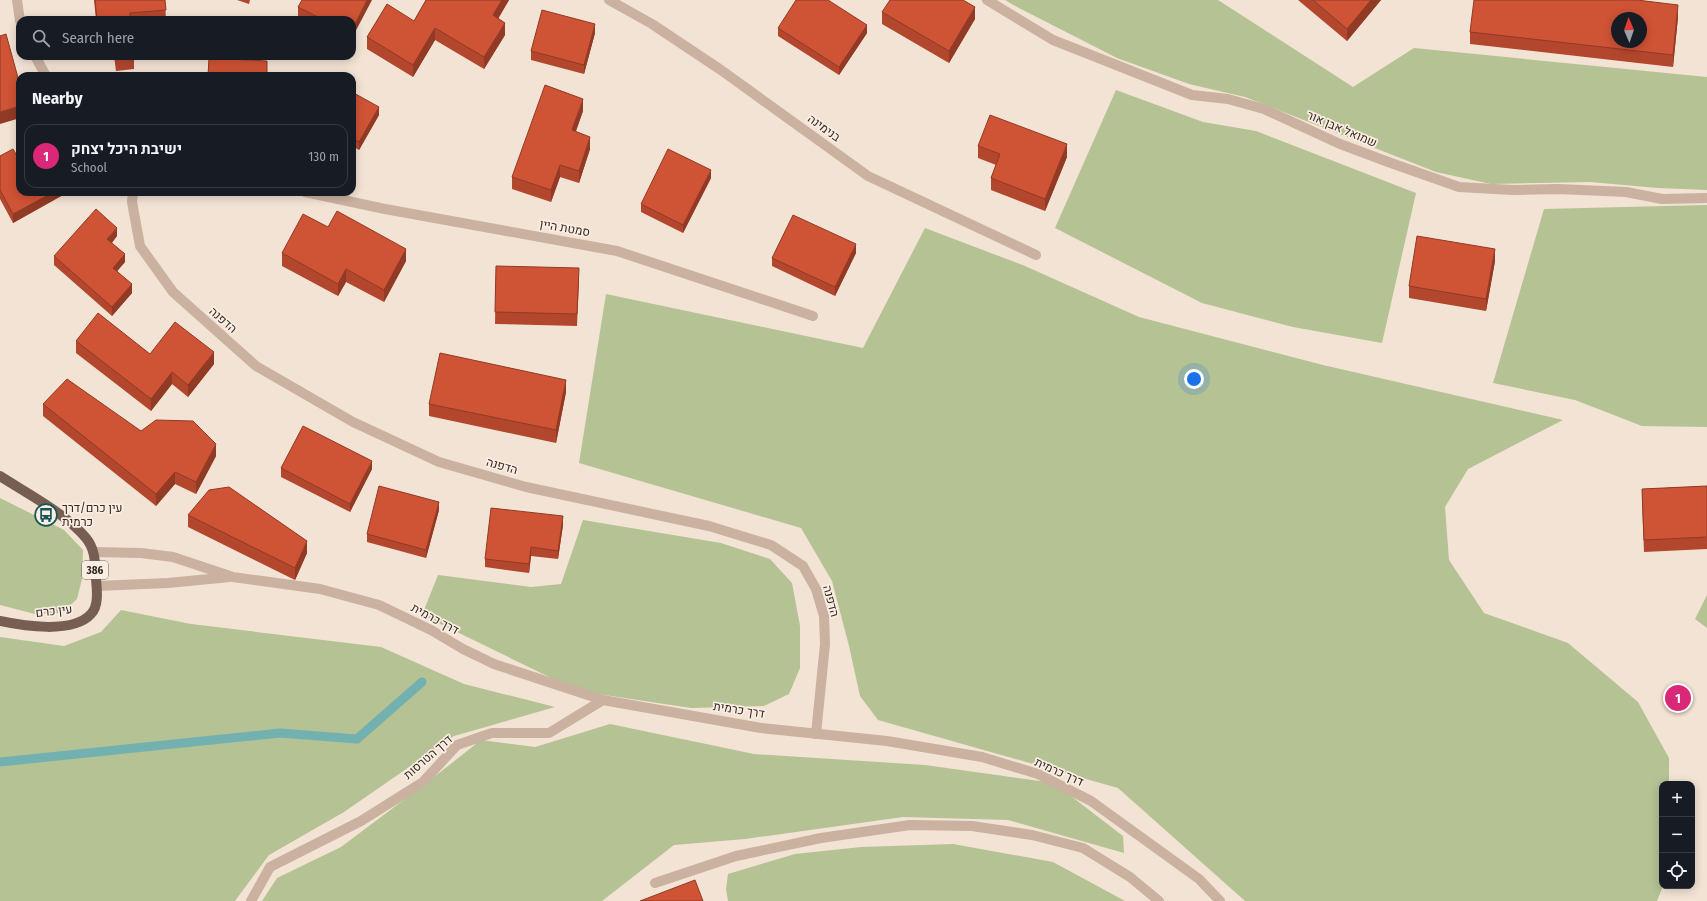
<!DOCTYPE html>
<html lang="en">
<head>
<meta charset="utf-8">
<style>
  :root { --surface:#171b24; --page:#20242c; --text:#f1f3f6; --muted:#9ea1a6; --line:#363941; --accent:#db2777 }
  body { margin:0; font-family:"Fira Sans Condensed",Heebo,sans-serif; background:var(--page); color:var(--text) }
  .controls { position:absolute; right:12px; bottom:12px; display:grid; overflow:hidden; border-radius:8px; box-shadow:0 2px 10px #0003 }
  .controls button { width:36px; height:36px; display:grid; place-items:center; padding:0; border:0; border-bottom:1px solid var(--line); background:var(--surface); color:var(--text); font:20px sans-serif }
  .compass { position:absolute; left:1611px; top:12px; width:36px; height:36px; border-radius:50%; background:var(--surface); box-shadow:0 2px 10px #0003; rotate:358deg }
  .you { position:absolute; left:1194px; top:379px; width:14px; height:14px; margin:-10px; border:3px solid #fff; border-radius:50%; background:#1a73e8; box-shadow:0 0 0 6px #1a73e833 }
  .badge { display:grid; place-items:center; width:26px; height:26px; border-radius:50%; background:var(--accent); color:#fff; font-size:13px; font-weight:700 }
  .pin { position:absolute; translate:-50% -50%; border:2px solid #fff; box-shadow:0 1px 4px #0006 }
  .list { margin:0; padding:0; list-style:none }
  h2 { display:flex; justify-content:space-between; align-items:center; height:52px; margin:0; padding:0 16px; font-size:17px }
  h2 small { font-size:13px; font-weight:400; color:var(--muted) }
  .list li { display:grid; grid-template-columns:26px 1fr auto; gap:12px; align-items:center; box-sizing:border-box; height:64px; margin:0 8px 8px; padding:0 8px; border:1px solid var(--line); border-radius:12px }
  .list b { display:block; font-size:15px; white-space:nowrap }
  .list p { margin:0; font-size:13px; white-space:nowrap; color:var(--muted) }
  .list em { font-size:13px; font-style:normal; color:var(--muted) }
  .icon { flex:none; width:22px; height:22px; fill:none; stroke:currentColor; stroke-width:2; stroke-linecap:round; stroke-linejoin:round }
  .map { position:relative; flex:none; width:1707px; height:901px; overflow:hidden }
  .search { position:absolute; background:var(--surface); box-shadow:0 2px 10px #0003; left:16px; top:16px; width:340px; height:44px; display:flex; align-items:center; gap:10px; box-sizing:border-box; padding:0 14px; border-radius:12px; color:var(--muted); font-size:15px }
  .panel { position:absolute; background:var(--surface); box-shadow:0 2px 10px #0003; left:16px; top:72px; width:340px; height:124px; border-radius:12px }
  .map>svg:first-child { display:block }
</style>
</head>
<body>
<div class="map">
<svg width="1707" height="901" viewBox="0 0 1707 901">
  <rect width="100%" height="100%" fill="#f2e3d4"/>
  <path fill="#b5c294" d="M1005,0H1218L1353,87L1414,48L1707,77V190L1658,188L1590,182L1491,184L1436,172L1245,97L1189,84L1117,58L1017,7Z
    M1116,90L1203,122L1256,131L1416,193L1382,343L1293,327L1202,303L1055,228Z
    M1707,205V427L1642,426L1575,400L1493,383L1544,209Z
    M925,228L1025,266L1139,317L1323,365L1563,420L1468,469L1445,507L1449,560L1484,613L1568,643L1638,702L1669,758V784H1662V886H1663L1657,901H1245L1118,788L878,720L860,696L849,646L832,581L801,528L579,463L606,294L863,348Z
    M0,498L64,530L83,550L82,579L77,599L62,613L35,614L0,605Z
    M583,520L721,543L770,559L792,583L800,626V668L789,694L764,706L691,708L578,691L422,615L438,575L531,587L561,584Z
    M1707,595V628L1695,619Z
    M121,610L191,624L381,647L464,684L555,707L454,736L344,812L269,855L235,901H0V637L64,646L101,632Z
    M610,724L754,754L925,765L1054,783L1123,836L1124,853L1008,820L903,817L745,839L674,845L602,901H262L277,878L341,847L429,781L481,740L535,747Z
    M953,844L1053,862L1125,901H728L726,889L728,874L795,854L861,847Z"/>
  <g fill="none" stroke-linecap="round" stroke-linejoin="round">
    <path stroke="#72b1b0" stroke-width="9" d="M0,762L280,733L357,739L422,682"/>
    <path stroke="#cab1a0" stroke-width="10" d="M17,0L20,21
      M35,56L46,76
      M655,883L736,856L821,838L910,825L972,826L1032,835L1083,848L1130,877L1159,901
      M251,901L270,867L361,821L423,782L457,745L492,733H549L603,700"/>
    <path stroke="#cab1a0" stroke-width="10" d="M609,0L652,24L721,70L868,176L1036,255
      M987,0L1053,40L1192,95L1228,99L1264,109L1340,144L1391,163L1459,187L1513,190L1558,189L1626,192L1662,199L1707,198
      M133,192L132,202L140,246L173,292L256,366L353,422L439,462L526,487L709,526L771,545L803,566L816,589L824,616L825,644L816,734
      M305,192L385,209L617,251L813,316"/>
    <path stroke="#cab1a0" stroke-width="10" d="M94,552L141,553L173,557L233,577L320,589L379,605L431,630L463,649L494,664L603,700L761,728L887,741L982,757L1038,774L1091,801L1199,879L1220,901
      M97,586L168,583L230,577"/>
    <path stroke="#775e53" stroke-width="10" d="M0,476C28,494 65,513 86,538C96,550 95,565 96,579C97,590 99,606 91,614C73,634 23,626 0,621"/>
  </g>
  <path fill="#b2472e" d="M94,0H165L166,20H96Z
    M237,0H250L249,4Z
    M426,0H509L498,19L505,35L484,69L435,40L413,77L367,49V37L414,21Z
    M1298,0H1381L1347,41Z
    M298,7L352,20H307L298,16Z
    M882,12L975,19L949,63L882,24Z
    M1678,17L1673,67L1470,44V32Z
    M778,28L867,33L839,75L778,36Z
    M595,33L584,74L531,60V51Z
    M114,56H134V69L116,71Z
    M352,92L379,115L359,150L352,146Z
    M583,111L576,131L590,149L579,183L560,177L551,202L512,189V177Z
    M978,146L1067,157L1045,211L991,190V178L996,165L978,158Z
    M0,156L20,192H63V195L13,223L0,199Z
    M711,178L683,233L641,212V204Z
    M328,227L406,261L384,302L346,282L338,296L282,266V253Z
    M117,236L112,243L125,262L117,271L132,293L112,316L54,265V256Z
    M856,253L835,296L772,266V258Z
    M1495,261L1486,311L1409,298V286Z
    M496,266L579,280L577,326L495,324Z
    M76,341L150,354L214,364L188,397L172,384L151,411L76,353Z
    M566,392L556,443L429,416V404Z
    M43,404L141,431L216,456L196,494L175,484L156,506L43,416Z
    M281,468L372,469L350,512L281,477Z
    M1707,486V549L1644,552L1642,501V489Z
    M439,510L426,558L367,542V534Z
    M188,515L307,553L295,580L188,527Z
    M563,525L558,559L531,556L529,573L485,567V559Z"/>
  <path fill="#913a25" d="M367,0H372L352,38V30Z
    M502,0H509L493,27V15Z
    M1371,0H1381L1347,41V29Z
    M1678,5V17L1673,67V55Z
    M975,7V19L949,63V51Z
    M505,23V35L484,69V57Z
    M595,24V33L584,74V65Z
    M867,25V33L839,75V67Z
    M435,28V40L413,77V65Z
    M583,99V111L572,142V130Z
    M20,106V118L0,124V112Z
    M379,107V115L359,150V142Z
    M590,137V149L579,183V171Z
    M1067,144V157L1045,211V199Z
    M560,165V177L551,202V190Z
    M711,170V178L683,233V225Z
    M54,192H63V195L13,223V214Z
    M117,228V236L107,248V239Z
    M856,244V253L835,296V287Z
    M406,249V261L384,302V290Z
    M1495,249V261L1486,311V299Z
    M125,254V262L113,276V268Z
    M346,269V282L338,296V284Z
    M132,284V293L112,316V307Z
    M214,352V364L188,397V385Z
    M172,372V384L151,411V399Z
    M566,380V392L556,443V430Z
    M216,444V456L196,494V482Z
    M372,461V469L350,512V504Z
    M175,472V484L156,506V494Z
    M439,502V510L426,558V550Z
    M563,516V525L558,559V551Z
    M307,541V553L295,580V568Z
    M531,547V556L529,573V564Z"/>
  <path fill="#cf5335" stroke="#913a25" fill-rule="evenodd" d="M95,0H165L166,10L130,13V20H97Z
    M302,0H367L352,30V20H324L298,7Z
    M426,0H502L493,15L505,23L484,57L435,28L413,65L367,37L387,4L414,21Z
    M796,0H828L867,25L839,67L778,28Z
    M890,0H963L975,7L949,51L882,12Z
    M1313,0H1371L1347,29Z
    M1474,0H1637L1678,5L1673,55L1470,32ZM1617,18H1641V42H1617Z
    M542,10L595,24L584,65L531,51Z
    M6,34L20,85V106L0,112V36Z
    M115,56H134V57L116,59Z
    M209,58L267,61V76H208Z
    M545,85L583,99L572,130L590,137L579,171L560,165L551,190L512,177Z
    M352,92L379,107L359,142L352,138Z
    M990,115L1067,144L1045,199L991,178L1000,154L978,146Z
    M13,149L20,161V192H54L13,214L0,190V156Z
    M668,149L711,170L683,225L641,204Z
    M96,209L117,228L107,239L125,254L113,268L132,284L112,307L54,256Z
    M337,211L406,249L384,290L346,269L338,284L282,253L303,214L328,227Z
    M793,215L856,244L835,287L772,258Z
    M1417,236L1495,249L1486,299L1409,286Z
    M496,266L579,268L577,314L495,312Z
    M98,313L150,354L175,322L214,352L188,385L172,372L151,399L76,341Z
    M440,353L566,380L556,430L429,404Z
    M67,379L141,431L156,420L193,421L216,444L196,482L175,472L156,494L43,404Z
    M303,426L372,461L350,504L281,468Z
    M379,486L439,502L426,550L367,534Z
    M1707,486V537L1644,540L1642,489Z
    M229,487L307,541L295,568L188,515L209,490Z
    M491,508L563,516L558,551L531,547L529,564L485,559Z
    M695,880L703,901H640Z"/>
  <defs>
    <g id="bus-ring" transform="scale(1.15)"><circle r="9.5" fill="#faede1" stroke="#175658" stroke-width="1.5"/><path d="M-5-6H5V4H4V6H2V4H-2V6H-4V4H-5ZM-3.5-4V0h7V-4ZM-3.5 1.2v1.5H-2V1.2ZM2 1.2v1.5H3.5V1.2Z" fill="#175658"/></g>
  </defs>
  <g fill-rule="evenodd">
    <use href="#bus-ring" x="46" y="515"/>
  </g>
  <g text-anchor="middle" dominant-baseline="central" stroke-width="3.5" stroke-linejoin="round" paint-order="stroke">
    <rect fill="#faede1" stroke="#6f635d" stroke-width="1" x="82" y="561" width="26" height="18" rx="3"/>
    <g font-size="11" font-weight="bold" fill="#342824">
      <text x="95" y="570">386</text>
    </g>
    <g font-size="12" fill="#342824" stroke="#faede1">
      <text transform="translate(824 128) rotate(36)">בנימינה</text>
      <text transform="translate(1342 129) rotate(23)">שמואל אבן אור</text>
      <text transform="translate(565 228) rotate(10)">סמטת היין</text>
      <text transform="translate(223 320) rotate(41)">הדפנה</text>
      <text transform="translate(502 466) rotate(16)">הדפנה</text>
      <text transform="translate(831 601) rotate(75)">הדפנה</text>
      <text transform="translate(54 611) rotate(-6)">עין כרם</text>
      <text transform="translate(435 619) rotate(28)">דרך כרמית</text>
      <text transform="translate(739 710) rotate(9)">דרך כרמית</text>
      <text transform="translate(428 757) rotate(-41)">דרך הטרסות</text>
      <text transform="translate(1059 772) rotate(24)">דרך כרמית</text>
    </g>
    <g font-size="12" fill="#342824" stroke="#faede1" text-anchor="start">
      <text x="62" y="508">עין כרם/דרך<tspan x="62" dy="14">כרמית</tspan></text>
    </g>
  </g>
</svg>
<div class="controls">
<button>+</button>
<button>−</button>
<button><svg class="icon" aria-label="locate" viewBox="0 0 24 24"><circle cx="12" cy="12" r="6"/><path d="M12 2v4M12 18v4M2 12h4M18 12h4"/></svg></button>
</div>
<svg class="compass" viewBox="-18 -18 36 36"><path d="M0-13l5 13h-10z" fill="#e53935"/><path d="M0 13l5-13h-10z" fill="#9ea1a6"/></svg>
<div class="you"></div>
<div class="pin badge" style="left:1678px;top:698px">1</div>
<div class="search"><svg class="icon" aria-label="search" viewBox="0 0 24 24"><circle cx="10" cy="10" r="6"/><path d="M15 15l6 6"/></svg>Search here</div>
<section class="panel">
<h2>Nearby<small></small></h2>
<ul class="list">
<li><span class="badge">1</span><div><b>ישיבת היכל יצחק</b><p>School</p></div><em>130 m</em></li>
</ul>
</section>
</div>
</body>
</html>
